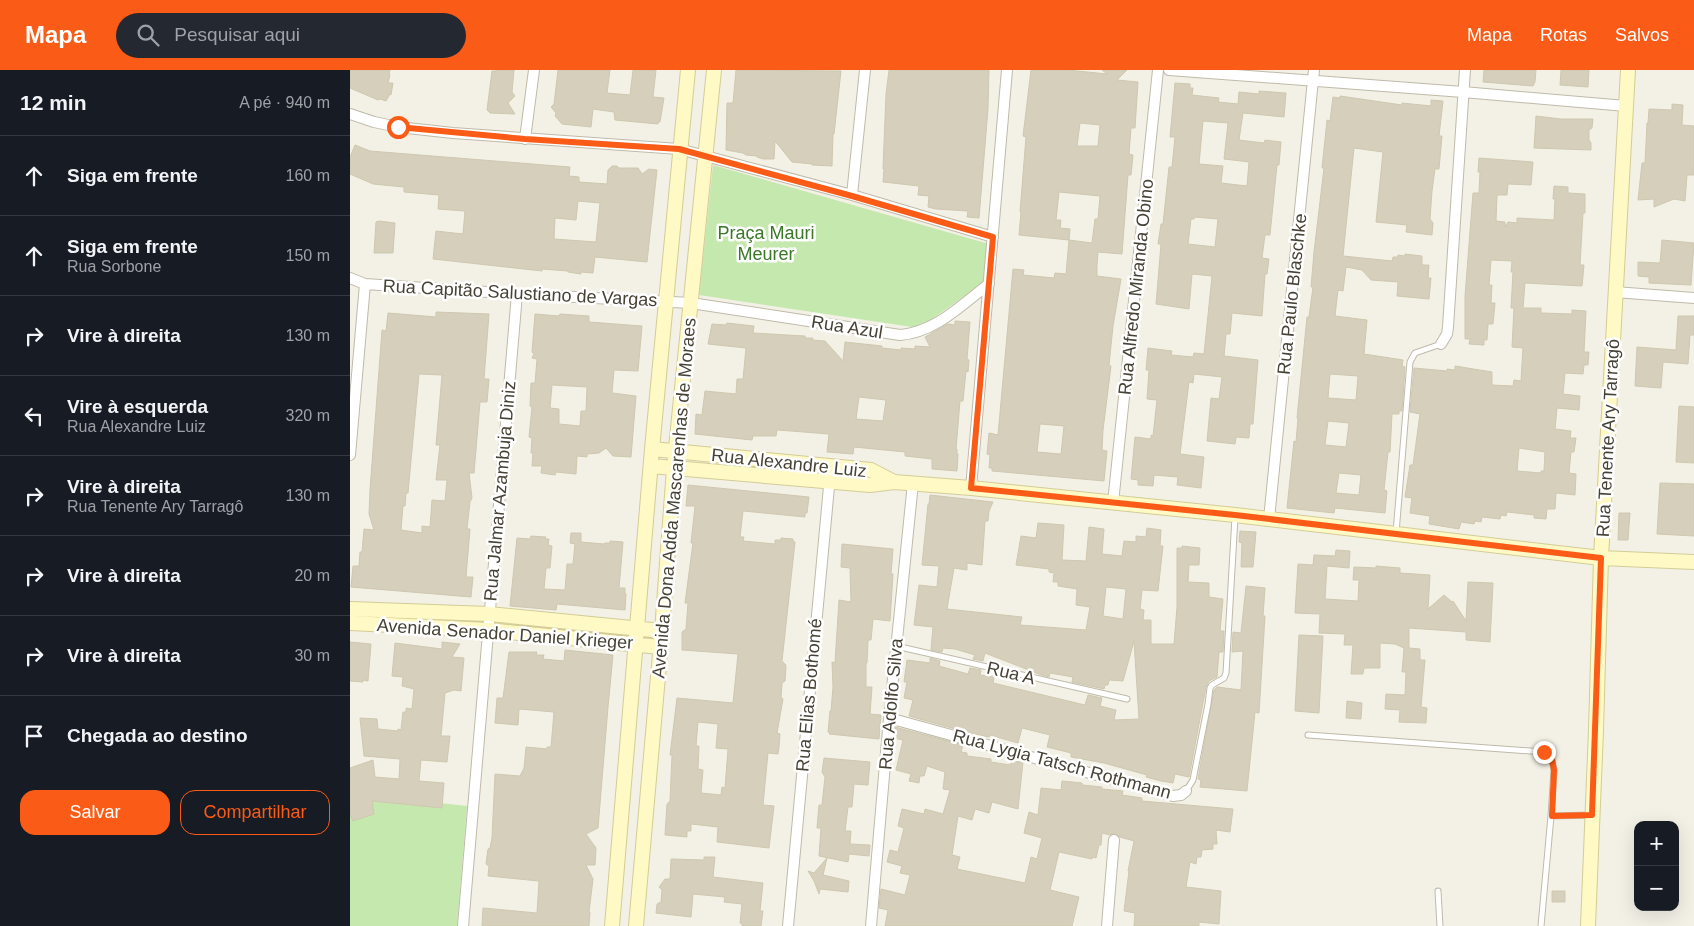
<!DOCTYPE html>
<html lang="pt">
<head>
<meta charset="utf-8">
<style>
  :root { --surface:#171b24; --page:#242831; --text:#f1f3f6; --muted:#9ea1a6; --line:#363941; --accent:#fa5b16 }
  body { margin:0; font-family:Arial,sans-serif; background:var(--page); color:var(--text) }
  .controls { position:absolute; right:15px; bottom:15px; display:grid; overflow:hidden; border-radius:10px; box-shadow:0 5px 20px #0002 }
  .controls button { width:45px; height:45px; display:grid; place-items:center; padding:0; border:0; border-bottom:1px solid var(--line); background:var(--surface); color:var(--text); font:25px sans-serif }
  .stop { position:absolute; width:15px; height:15px; margin:-11px; border:4px solid #fa5b16; border-radius:50%; background:#fff }
  .stop.end { background:#fa5b16; border-color:#fff; box-shadow:0 1px 5px #0008 }
  .list { margin:0; padding:0; list-style:none }
  h2 { display:flex; justify-content:space-between; align-items:center; height:65px; margin:0; padding:0 20px; font-size:21px }
  h2 small { font-size:16px; font-weight:400; color:var(--muted) }
  .list li { display:grid; grid-template-columns:32px 1fr auto; gap:15px; align-items:center; box-sizing:border-box; height:80px; padding:0 20px; border-top:1px solid var(--line) }
  .list b { display:block; font-size:19px; white-space:nowrap }
  .list p { margin:0; font-size:16px; white-space:nowrap; color:var(--muted) }
  .list em { font-size:16px; font-style:normal; color:var(--muted) }
  .actions { display:flex; gap:10px; padding:15px 20px }
  .actions a { flex:1; padding:11px 0; border:1px solid var(--accent); border-radius:15px; text-align:center; font-size:18px; color:var(--accent) }
  .actions .main { background:var(--accent); color:#fff }
  .icon { flex:none; width:28px; height:28px; fill:none; stroke:currentColor; stroke-width:2; stroke-linecap:round; stroke-linejoin:round }
  .map { position:relative; flex:none; width:1344px; height:856px; overflow:hidden }
  header { display:flex; align-items:center; gap:30px; box-sizing:border-box; height:70px; padding:0 25px; background:var(--accent); color:#fff }
  header strong { font-size:24px }
  nav { display:flex; gap:28px; margin-inline-start:auto; font-size:18px }
  .search { width:350px; height:45px; background:var(--page); display:flex; align-items:center; gap:12px; box-sizing:border-box; padding:0 18px; border-radius:28px; color:var(--muted); font-size:19px }
  main { display:flex }
  aside { flex:1; background:var(--surface) }
  .map>svg:first-child { display:block }
</style>
</head>
<body>
<header>
<strong>Mapa</strong>
<div class="search"><svg class="icon" aria-label="search" viewBox="0 0 24 24"><circle cx="10" cy="10" r="6"/><path d="M15 15l6 6"/></svg>Pesquisar aqui</div>
<nav><a>Mapa</a><a>Rotas</a><a>Salvos</a></nav>
</header>
<main>
<aside>
<h2>12 min<small>A pé · 940 m</small></h2>
<ul class="list">
<li><svg class="icon" aria-label="ahead" viewBox="0 0 24 24"><path d="M12 20V5M6 11l6-6 6 6"/></svg><div><b>Siga em frente</b></div><em>160 m</em></li>
<li><svg class="icon" aria-label="ahead" viewBox="0 0 24 24"><path d="M12 20V5M6 11l6-6 6 6"/></svg><div><b>Siga em frente</b><p>Rua Sorbone</p></div><em>150 m</em></li>
<li><svg class="icon" aria-label="right" viewBox="0 0 24 24"><path d="M7 20v-9h11M14 6l5 5-5 5"/></svg><div><b>Vire à direita</b></div><em>130 m</em></li>
<li><svg class="icon" aria-label="left" viewBox="0 0 24 24"><path d="M17 20v-9H6M10 6l-5 5 5 5"/></svg><div><b>Vire à esquerda</b><p>Rua Alexandre Luiz</p></div><em>320 m</em></li>
<li><svg class="icon" aria-label="right" viewBox="0 0 24 24"><path d="M7 20v-9h11M14 6l5 5-5 5"/></svg><div><b>Vire à direita</b><p>Rua Tenente Ary Tarragô</p></div><em>130 m</em></li>
<li><svg class="icon" aria-label="right" viewBox="0 0 24 24"><path d="M7 20v-9h11M14 6l5 5-5 5"/></svg><div><b>Vire à direita</b></div><em>20 m</em></li>
<li><svg class="icon" aria-label="right" viewBox="0 0 24 24"><path d="M7 20v-9h11M14 6l5 5-5 5"/></svg><div><b>Vire à direita</b></div><em>30 m</em></li>
<li><svg class="icon" aria-label="arrive" viewBox="0 0 24 24"><path d="M6 21V4h12l-3 4 3 4H6"/></svg><div><b>Chegada ao destino</b></div></li>
</ul>
<div class="actions"><a class="main">Salvar</a><a>Compartilhar</a></div>
</aside>
<div class="map">
<svg width="1344" height="856" viewBox="0 0 1344 856">
  <rect width="100%" height="100%" fill="#f3f1e6"/>
  <path fill="#c5e8af" d="M363,95L639,174L636,211L569,258L349,225Z
    M10,724L117,736L107,856H0V727Z"/>
  <path fill="#d5cfbb" stroke="#cfc8af" fill-rule="evenodd" d="M0,0H40L39,5H40L38,13H43L41,25L40,24L36,31L30,29L28,30L0,18Z
    M146,0H164L162,22L165,26L158,33L165,44L140,43L137,40L142,1H146Z
    M208,0H260L257,23L280,25L283,0H306L303,27L314,28L310,52H308V54L265,50L264,42L243,39L241,57L212,54L205,46L206,43L201,37L204,34Z
    M386,0L491,1L484,64H483L482,96L462,95V94L442,92L425,71L424,89H413L407,87V86L396,85L393,83L376,80L377,33H383Z
    M539,0H639L638,39L629,148L617,147L618,141L586,139L578,137L579,126L568,125L569,116L533,112L534,99H533L536,24Z
    M681,0H718L757,4L752,0H777L767,10L788,12L785,58H781L779,84L783,85L781,105H778L772,184L748,182L747,196V206L771,209L763,256L759,295L761,296L753,360L752,380L757,381L754,411L642,401V398H639L640,385L637,384L639,363L648,365L663,199L674,200L673,205L704,208L705,203L716,204L719,170L669,165L671,142H670L676,67L673,66ZM730,53L750,55L748,76H727ZM709,122L750,126L748,149H745L742,173L719,170L720,159L710,158L711,150H706ZM690,354L714,356L711,384L687,382Z
    M1134,0H1186L1185,12L1183,16L1133,12Z
    M1211,0H1239L1238,17L1210,15Z
    M825,13L840,14V18H843L842,25L869,28L868,32L888,34L889,22L909,24V21L936,23L934,47L893,43L889,70L914,73L915,70L931,72L929,95H927L920,165H915L912,188L919,189L917,204H915L912,246L882,243L880,264H876L874,286L908,290L903,354H900L899,368L886,367L885,374L857,371L861,328L869,329L872,307L844,304L843,313L839,312L830,384L854,387L851,418L827,415L828,407L804,405L803,416L788,415V410L781,409L785,367L801,369V365L803,366L807,330L797,329L799,300H796L798,278L822,281L821,285L843,287L844,283L854,284L862,206L842,204L839,239L806,234L811,174H808L811,154H813L819,97H822L825,67H820ZM853,51L878,53L874,89L899,92L897,116L871,113L873,96L849,94ZM845,147L868,149L865,177L838,174L841,149H844Z
    M990,26L1052,35V33L1081,36V30L1093,31L1089,66H1092L1089,99H1085L1082,121L1080,149L1083,153L1082,165L1056,162L1057,155L1026,152L1033,82L1004,78L993,186L1042,191L1043,187H1048V185L1055,186V184L1072,186V195H1079L1078,208H1081L1079,229L1047,226L1048,212L1021,210L1012,200L996,197L993,221L988,220L985,246L1017,250L1014,284L1053,290L1052,296L1055,297L1052,341H1049V344H1042L1040,382H1038L1034,420L1037,421L1035,443L985,438L984,443L937,438L944,371L946,372L948,348H947L957,247H959L963,217H961L964,182L974,98H972L977,50L980,51L983,27L990,28ZM980,304L1008,306L1006,330L978,328ZM978,351L999,353L996,377L975,375ZM989,403L1011,405L1009,425L986,423Z
    M1322,34L1333,35L1332,55L1344,56V105H1337L1335,131L1324,129L1304,137V129L1288,130L1292,93H1295L1297,53H1298L1299,39L1322,40Z
    M1186,46L1211,49H1243L1242,58L1239,60V70L1241,73V80L1184,78Z
    M5,75L20,81L220,97L219,106L229,107V112L257,114L258,100L262,96H267L269,98H288L292,104L299,99L307,100L297,192L245,187L243,203L231,202V204L218,202V201L192,199V201L83,189L86,161L113,164L115,141L88,139L89,125L54,122V117L23,114L0,104V87ZM228,131L250,133L246,172L204,169L205,148L226,150Z
    M1129,88L1183,92L1181,115L1158,114L1157,125H1147L1146,151L1155,152V157L1158,152L1167,153V148L1204,150L1205,129H1203L1204,116L1218,117V123L1235,124V143H1233L1230,195H1234L1232,216L1175,213L1173,238H1191V243L1222,244V240L1236,241L1234,282H1239L1238,295H1234L1233,304L1215,303L1213,324L1230,326L1229,340L1207,338L1205,359L1221,361L1220,368H1226L1224,382H1221L1219,403L1226,404L1225,425L1206,423L1205,439H1197L1196,449L1184,448V445L1157,442L1156,446L1151,445L1150,449L1132,447L1131,452L1125,451L1124,454L1111,452L1109,459L1079,454L1080,446L1060,443L1062,428L1055,427L1060,395H1063L1070,344L1060,342L1064,298L1097,301V299L1105,300V296L1142,302V315L1163,316L1164,310L1171,311L1173,278L1162,277L1164,238H1161L1163,202H1161L1162,191L1141,190L1139,215H1142L1141,233H1145L1143,254H1138L1137,270H1134V275L1119,274L1120,269H1115V226L1123,123H1129L1130,102H1128ZM1169,378L1195,382L1194,401H1191V403L1167,401Z
    M29,151L45,153L43,183H24L26,152Z
    M1312,170L1344,173L1341,215L1299,213V207L1288,206V192L1310,193Z
    M86,242L139,244L134,309H139L137,332H130L124,403H119L122,428L120,432L117,459H120L116,507H123L121,527L1,517L3,496H9L10,482H12L14,459L24,460L19,444L20,420L32,260L36,261L38,243L86,247ZM69,304L92,305L86,375H90L86,410H97L95,431L82,430L80,457L72,456V463L51,460L53,436H55L56,423H58Z
    M185,244L209,246L210,244L239,246V252L292,256L288,301L264,300L262,323L286,326L281,387L263,386L256,378L249,383L237,384V387L227,386L226,404L206,402L205,405L191,403L192,396H182L183,383H181L182,368L179,367L182,337L180,336L181,313H185L187,289L182,288L184,284L182,282ZM202,315L237,317L236,341H231L230,356L209,354V339L200,338Z
    M1328,246H1344V265H1340L1338,294L1313,292L1311,318L1285,316L1287,277L1326,280Z
    M605,251L620,252L617,289L619,290L618,302L616,301L613,331H610L606,379H607V384H608L607,401L582,399V389L555,386V382L504,377L503,384L477,382L479,364L428,360H427L426,366H403L402,370L345,364L346,344L352,345L355,321L386,324L387,309H393L396,278L358,274L362,254L376,255L377,253L404,256L403,263L455,266V268H463L462,270L475,271L493,291L495,272L532,276V278L551,280V278L565,279V276L580,277L575,267L598,254L605,255ZM509,327L536,330L533,351L506,349Z
    M1329,336L1344,337V393L1326,392Z
    M1310,413L1344,414V466L1307,464Z
    M338,415L459,427L457,443H455V447L393,441L390,467H394L393,471L425,474V470H431V468L443,469V471L445,472L432,591L436,595L435,611L432,613L431,627L433,629L427,663L430,664L429,677L428,684L418,683L413,735L424,736L419,778L367,772L368,757L341,754V761H337V767L315,765L317,734L320,731L322,685H320L327,628L383,633L388,584L332,580V562L336,559L338,533H335L343,473H341L345,436H336ZM348,652L368,654L366,678L378,679L375,718L372,717L371,725L351,723L353,700L348,699L349,676H346Z
    M580,425L643,432L639,441L638,451H635L632,495L617,493V500L604,498L597,539L672,547L670,555L736,560L740,537L726,535L727,519L708,516V512H703L704,503L699,502V499L666,495L671,466L686,468L688,453L714,455L712,490L736,491L739,457L754,459L752,484L772,486L774,471L786,472V466L796,467L797,458L811,460L810,476H813L808,521L792,520L790,539L794,540L793,550H801V574H824L827,537V478H832V476L850,478L849,495H839L838,512L859,513V527L873,529L870,561H874L873,582H869L867,607L859,611L856,617L839,707L825,704L823,713L811,711L796,707L797,705L754,693L721,687V683L697,677L700,665L672,658L668,673L640,665L639,667L616,662L559,646L563,630L554,628L557,612H554L557,590L580,593V588L590,591L589,596L618,604L620,598L631,600L630,605L644,607L643,613L735,635L738,625L752,628L750,636L766,640L764,650L789,649L784,571L773,611L759,610L758,615H755L754,619L722,612L723,607L700,603L699,607L689,604L635,583L633,591L623,589L625,585L605,579L593,578L592,582L581,580L583,557L564,555L569,515L587,517L589,496L572,495L578,434H579ZM756,517L776,519L773,549L753,546Z
    M1269,443H1280L1278,470H1268Z
    M890,461L906,462L903,497H891L892,473L889,472Z
    M221,463H231V472L254,474L255,473H260V471L273,472L269,518H275V523L276,524L275,540L207,534L206,540L160,536L167,468L180,469L181,466L196,467L195,469H199L198,475L202,476L200,498H196L194,519L215,520L217,494H223L225,474L220,473Z
    M492,474L543,479L541,504H543L540,551L523,549L521,570H518L517,593H516V617H522L520,644L531,645L529,669L479,664L480,663L478,662L480,641H481L483,617L482,592L485,593L489,530L501,532L500,498L491,497Z
    M986,480L1000,481L999,498L977,496L975,529L1008,531L1009,510H1003L1004,497L1026,498V496L1050,498V503L1080,505L1078,539L1094,525L1102,532L1103,531L1116,551L1118,512L1143,513L1140,572L1116,570V562L1059,558V578L1070,579V590H1075L1071,637L1077,638L1076,653L1049,652L1050,640L1035,639L1036,624L1055,625L1056,602H1052L1054,578L1045,574L1030,573V598H1014L1013,604H1001L1003,575H994L995,564L969,563L970,544L945,543L948,494L963,495L964,485L985,486Z
    M896,516L915,518L913,546H915L909,643L905,642L897,721L850,717L851,710L848,709L864,620L867,617L891,620L893,581L882,582L883,562L891,563Z
    M949,565L973,566L969,643L945,641Z
    M0,572L21,574L18,611L13,610V612L0,611Z
    M92,572L110,574L102,587L114,588L111,621L104,620L95,623L91,666H100L97,692L71,690L69,711L94,713L92,738L22,731L24,744L3,751L0,744V698L23,690L25,707L49,709L50,689L14,686L10,648L27,649L28,659L48,661V659L51,660L53,642H56V638L62,639L64,619L52,616L53,607L42,606L45,573L92,579Z
    M215,580L263,585L258,637L248,758L236,764L246,778L245,795H236L243,809L239,842H240L239,856H132L133,838L187,843L189,811L138,806L139,796L136,794L138,779L140,778L142,768L145,704L170,706L174,698L176,677L197,679V677H201L204,642L169,639L168,655L145,653L147,628H153L159,582H187L186,585H194L193,589L214,591Z
    M997,631L1012,633L1011,649L996,648Z
    M545,657L613,675L611,682L617,683V686L641,689V692L660,695L661,691L673,692L668,739L642,732L639,743L625,739L622,750L608,746L602,785L610,787L607,799L675,813L681,787L687,789L692,768L674,763L679,742L688,745L691,718L711,720L712,711L732,713V715L752,717V719L773,721L772,725L792,728V731L883,739L880,762L866,760L867,774H863V779L852,780L851,787H847L846,794L840,792L836,817L871,821L869,854L849,852V856H784L785,843L774,841L779,801H778L784,771L770,767L765,763L760,765L752,763L751,775H749L746,788L743,787L742,789L709,782L700,820L729,827L722,856H535L538,840L529,838L531,819L555,825L560,805L550,803L552,796L537,792L540,780L548,782L554,758L548,756L552,739L574,744L575,739L593,744L600,720L593,719L595,702L577,696L574,706H570L569,713L559,711L561,704L546,700L553,670L544,668Z
    M474,688L520,692L518,715L504,714L502,737H498L495,761H501L500,774L520,775L519,786L499,784L498,792L469,786L471,758H467L469,735H472L475,707L472,702Z
    M354,787H365L363,807L413,813L410,841H413L411,856H392V854L390,853L392,834L374,832L375,827L343,824L341,847L306,843L307,834L311,832L312,820L309,817L315,809H320L321,789L354,790Z
    M477,788L473,805L499,811L498,822L470,819L469,824L464,811L458,801L464,803Z
    M1202,821H1215V832H1202Z"/>
  <g fill="none" stroke-linecap="round" stroke-linejoin="round">
    <g stroke="#bfbaa9" stroke-width="7">
      <path id="lane" d="M1046,463L1060,292L1065,283L1091,274
        M546,576L777,629
        M958,665L1194,682L1202,690L1204,700L1201,746
        M836,721L843,710L858,634L860,618L862,615L874,608L876,603L885,447
        M1088,821L1090,856
        M1191,856L1201,746L1241,745"/>
    </g>
    <g stroke="#bfbaa9" stroke-width="12">
      <path id="street" d="M819,0L1113,22L1276,36
        M0,44L24,52L48,57L103,63L329,79L502,125L643,167
        M175,69L184,0
        M502,125L515,0
        M0,208L15,214L167,224L341,233L550,265C586,262 611,235 639,214
        M1265,222L1344,228
        M1091,274L1097,264L1098,257L1115,0
        M0,385L15,214
        M621,418L657,0
        M763,433L808,0
        M919,449L964,0
        M539,648L823,726L831,725L836,721
        M113,856L167,224
        M438,856L480,406
        M521,856L539,648L563,413
        M757,856L764,770"/>
    </g>
    <g stroke="#d3cc96" stroke-width="16">
      <path id="secondary" d="M302,379L521,400L544,412
        M301,396L520,415L544,412L621,418L885,445L1251,488L1344,492
        M0,539L139,544L312,561
        M0,553L138,560L310,577
        M262,856L302,379L338,0
        M286,856L312,561L324,398L364,0
        M1238,856L1246,660L1251,488L1278,0"/>
    </g>
    <use href="#lane" stroke="#fff" stroke-width="5"/>
    <use href="#street" stroke="#fff" stroke-width="10"/>
    <use href="#secondary" stroke="#fff9c5" stroke-width="14"/>
  </g>
  <g fill="none" stroke-linecap="round" stroke-linejoin="round">
    <path stroke="#fa5b16" stroke-width="6" d="M48,57L175,69L329,79L502,126L643,167L621,418L885,445L1251,488L1242,745L1202,746L1204,700L1202,690L1194,682"/>
  </g>
  <g text-anchor="middle" dominant-baseline="central" stroke-width="5" stroke-linejoin="round" paint-order="stroke">
    <g font-size="18" fill="#3a7828" stroke="#fff">
      <text x="416" y="163">Praça Mauri<tspan x="416" dy="21">Meurer</tspan></text>
    </g>
    <g font-size="18" fill="#464235" stroke="#fff">
      <text transform="translate(786 217) rotate(-84)">Rua Alfredo Miranda Obino</text>
      <text transform="translate(170 223) rotate(3)">Rua Capitão Salustiano de Vargas</text>
      <text transform="translate(942 224) rotate(-84)">Rua Paulo Blaschke</text>
      <text transform="translate(497 257) rotate(9)">Rua Azul</text>
      <text transform="translate(1258 368) rotate(-87)">Rua Tenente Ary Tarragô</text>
      <text transform="translate(439 393) rotate(6)">Rua Alexandre Luiz</text>
      <text transform="translate(150 421) rotate(-85)">Rua Jalmar Azambuja Diniz</text>
      <text transform="translate(324 428) rotate(-85)">Avenida Dona Adda Mascarenhas de Moraes</text>
      <text transform="translate(155 564) rotate(4)">Avenida Senador Daniel Krieger</text>
      <text transform="translate(661 603) rotate(13)">Rua A</text>
      <text transform="translate(459 625) rotate(-85)">Rua Elias Bothomé</text>
      <text transform="translate(541 634) rotate(-85)">Rua Adolfo Silva</text>
      <text transform="translate(712 694) rotate(15)">Rua Lygia Tatsch Rothmann</text>
    </g>
  </g>
</svg>
<div class="controls">
<button>+</button>
<button>−</button>
</div>
<div class="stop" style="left:48px;top:57px"></div>
<div class="stop end" style="left:1194px;top:682px"></div>
</div>
</main>
</body>
</html>
